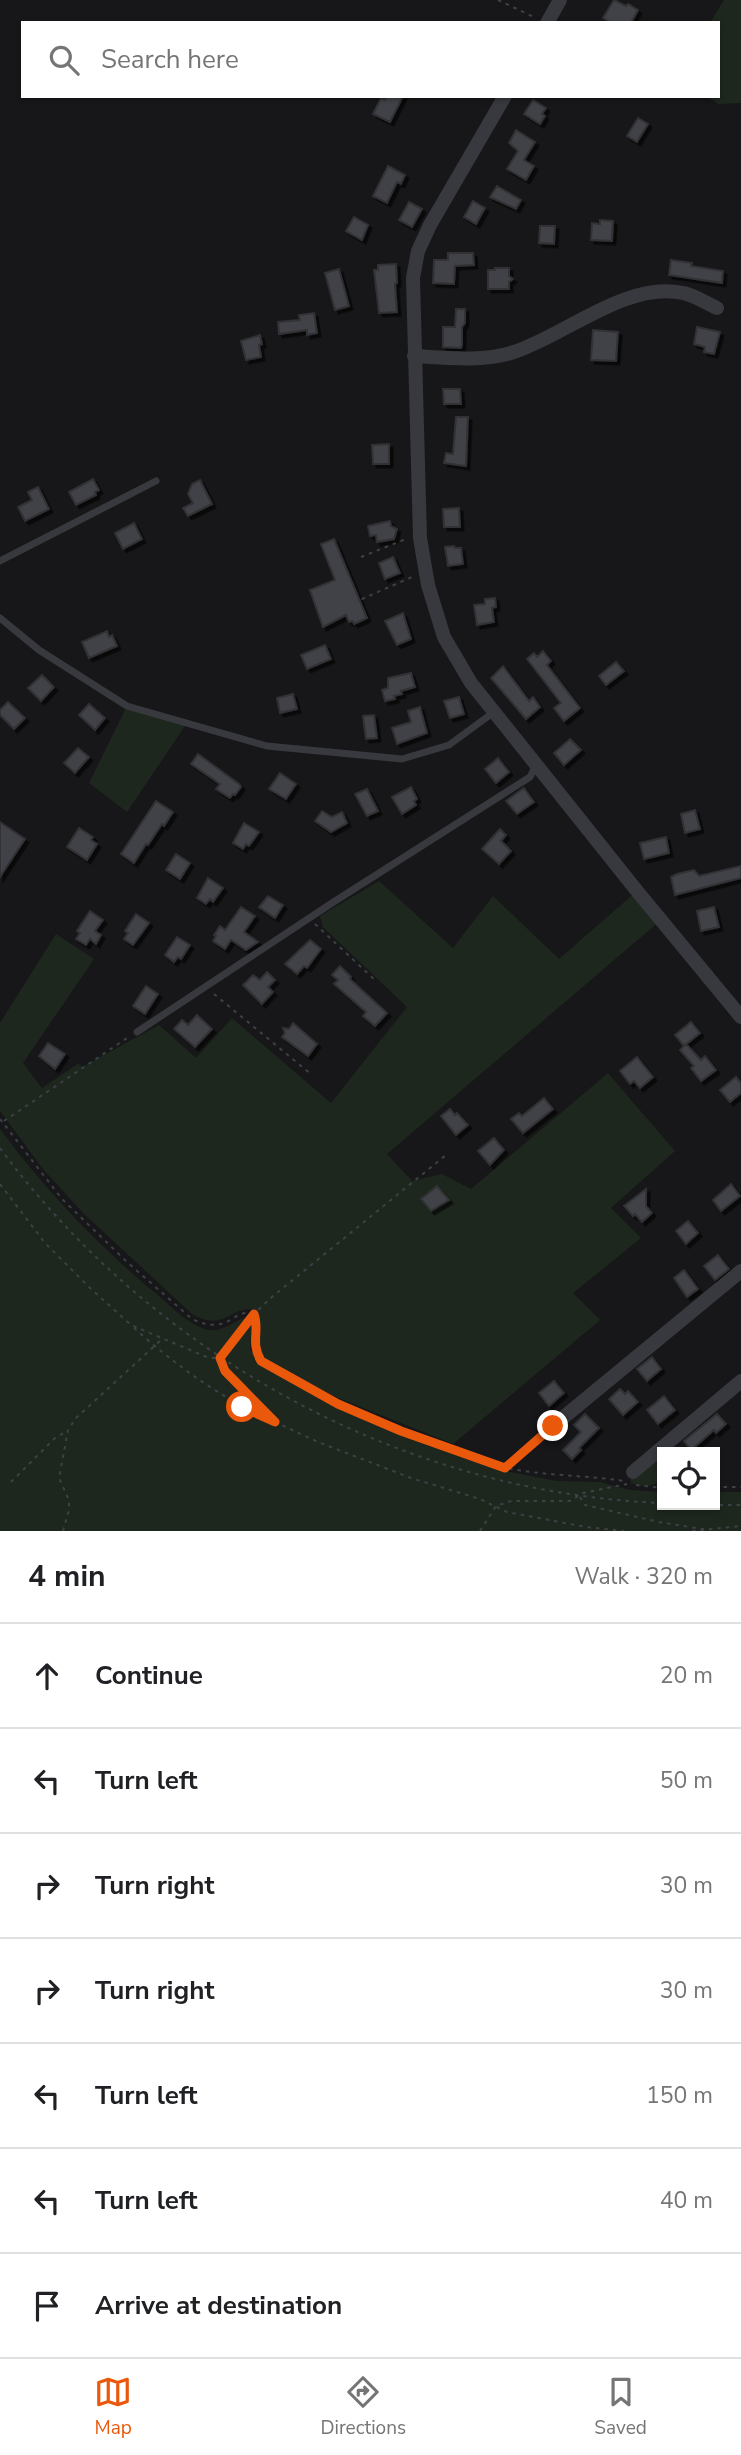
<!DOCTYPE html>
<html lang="en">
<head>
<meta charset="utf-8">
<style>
  :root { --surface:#fff; --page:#f2f2f2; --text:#202124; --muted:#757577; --line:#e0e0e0; --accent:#ea580c }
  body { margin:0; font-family:"Nunito Sans",sans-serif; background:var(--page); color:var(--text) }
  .controls { position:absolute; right:21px; bottom:21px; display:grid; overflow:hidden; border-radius:0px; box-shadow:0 2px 5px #0004 }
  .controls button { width:63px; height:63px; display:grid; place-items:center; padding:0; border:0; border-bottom:2px solid var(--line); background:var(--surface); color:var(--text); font:35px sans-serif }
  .stop { position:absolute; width:21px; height:21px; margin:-16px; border:5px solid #ea580c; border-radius:50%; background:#fff }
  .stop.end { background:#ea580c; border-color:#fff; box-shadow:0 2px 7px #0008 }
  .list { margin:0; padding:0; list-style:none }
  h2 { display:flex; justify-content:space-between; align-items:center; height:91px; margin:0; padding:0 28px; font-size:30px }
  h2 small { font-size:23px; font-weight:400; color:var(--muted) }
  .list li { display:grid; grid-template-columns:46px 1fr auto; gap:21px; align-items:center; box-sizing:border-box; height:105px; padding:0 28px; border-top:2px solid var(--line) }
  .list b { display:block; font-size:26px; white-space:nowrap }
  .list em { font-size:23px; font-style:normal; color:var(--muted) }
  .icon { flex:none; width:38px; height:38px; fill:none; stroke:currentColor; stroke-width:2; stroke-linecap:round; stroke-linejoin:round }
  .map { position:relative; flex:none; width:741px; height:1531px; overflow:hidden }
  .search { position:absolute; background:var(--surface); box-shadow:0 2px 5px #0004; left:21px; right:21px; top:21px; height:77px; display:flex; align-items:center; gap:18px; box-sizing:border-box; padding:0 24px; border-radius:0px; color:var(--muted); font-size:26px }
  .sheet { height:826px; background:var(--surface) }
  nav { display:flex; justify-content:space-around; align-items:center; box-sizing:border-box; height:98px; border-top:2px solid var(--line); background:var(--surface); font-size:19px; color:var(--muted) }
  nav a { display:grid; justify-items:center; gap:4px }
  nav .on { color:var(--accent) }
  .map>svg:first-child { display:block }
</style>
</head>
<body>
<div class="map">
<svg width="741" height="1531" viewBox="0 0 741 1531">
  <defs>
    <filter id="shadow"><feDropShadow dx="3.5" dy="3.5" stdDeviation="0" flood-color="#0009"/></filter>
  </defs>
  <rect width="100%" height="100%" fill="#171719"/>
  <path fill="#1e271e" d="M724,0H741V103L718,104L706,96H718V23H710Z
    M127,706L187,723L127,812L89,783Z
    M379,881L453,948L493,896L559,959L637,891L661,920L387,1154L412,1181L442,1174L471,1189L608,1073L675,1151L611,1208L641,1238L573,1293L600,1320L453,1444L336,1397L272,1365C248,1347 267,1332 256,1311C233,1302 227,1334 192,1314L84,1214L43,1169L0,1111V1023L56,934L94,959L23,1063L42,1088L79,1063L82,1067L159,1025L196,1058L232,1018L331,1103L407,1007L323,927L320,916Z
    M0,1129C46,1191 100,1248 160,1297C173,1308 187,1323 204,1329C219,1334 231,1323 244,1318L252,1322L250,1349L265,1368L339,1408L450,1453L500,1470L556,1481L600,1482L630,1490L662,1492V1505H715V1492H741V1531H0Z
    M662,1453V1480C651,1487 644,1488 631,1483L630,1477Z"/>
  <path fill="#404246" stroke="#303135" stroke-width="2" filter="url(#shadow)" d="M614,0L626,6L628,4L638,10L631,23H611L603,18Z
    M387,96H403L390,122L373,114L381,98L385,100Z
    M533,100L546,108L542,114L545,116L540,124L524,114Z
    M638,118L648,124L637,142L627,136Z
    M516,130L535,142L524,160L534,166L526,180L507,169L518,151L509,143Z
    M388,166L405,175L401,184L397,182L387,203L373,196Z
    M497,186L521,200L516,209L490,197Z
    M473,201L485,208L476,224L464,217Z
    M409,202L422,209L412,227L399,220Z
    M354,217L368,225L362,240L346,231Z
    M600,220L613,221L612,241L591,240L592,223L600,224Z
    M540,226H555L554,244L539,243Z
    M448,253H473L474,265L455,266L454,284L433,283L434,260H448Z
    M671,260L692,263L691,266L723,271L722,283L669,275Z
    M396,264L397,283L395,284L397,312L379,313L374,270H378V265Z
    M495,268H509V276L513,279L509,282V289H488V270H495Z
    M339,269L349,306L335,310L325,273Z
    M456,309H465V323L462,327V345L461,348L443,347V327H455Z
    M314,313L317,333L307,335V330L279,334L278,322L300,320L299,315Z
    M697,327L720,332L714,354L704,352L705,347L694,344Z
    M593,330L618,332L616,361L591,360Z
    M260,335L262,344L259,345L261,357L246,360L241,341Z
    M443,389H460L461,404H444Z
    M456,417H468L466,466L444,463L446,453L453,454Z
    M389,444V464H373L372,445Z
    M93,479L99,490L95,492L96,495L76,505L69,492Z
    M200,480L212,504L188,516L183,508L193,503L188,494L192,484Z
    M38,487L49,509L25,521L18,507L32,500L28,492Z
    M459,508L460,527H444L443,509Z
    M390,521L391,526L397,529L394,539L377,542L376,535L370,536L368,526Z
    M134,523L142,539L123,549L115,533Z
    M334,539L367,618L354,624L353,621L349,622L346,615L323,627L310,590L335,580L321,544Z
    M454,546L455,548H461L463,564L448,566L445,547Z
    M393,557L400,573L385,579L379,563Z
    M495,598L496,607L492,608L494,622L477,625L474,605L485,604V599Z
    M403,613L411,639L397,645L385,621Z
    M107,631L109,637L112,635L117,646L89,658L82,642Z
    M325,645L331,659L307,669L301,655Z
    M543,651L551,661L547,665L580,708L564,721L554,708L561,703L527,659L534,653L537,657Z
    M616,662L624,671L606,685L599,676Z
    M503,666L529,701L533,697L540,707L526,719L491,678Z
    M411,673L415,687L401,691L402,694L394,696L395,699L385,701L382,690L388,688V678Z
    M42,675L54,687L41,701L28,688Z
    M293,694L297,709L280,713L277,698Z
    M459,697L464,714L450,718L444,701Z
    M8,702L25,718L14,729L0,715V710Z
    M89,704L105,718L95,730L79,715Z
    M420,707L427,733L397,744L392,728L411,722L408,711Z
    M374,715L377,738L366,739L363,716Z
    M570,739L581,750L564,765L554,753Z
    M78,748L89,757L75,773L64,763Z
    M198,754L239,784L241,787L235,795L233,794L230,798L216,789L220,784L191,764Z
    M498,758L509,772L496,783L485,769Z
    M280,773L296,784L286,799L269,789Z
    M411,787L417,799L414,801L416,805L402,814L392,797Z
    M524,788L534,802L517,814L506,801Z
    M367,789L378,811L367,816L355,794Z
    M156,801L173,812L164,826L162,824L148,845L146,844L134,863L121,854Z
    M695,810L700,829L685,833L681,814Z
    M322,811L332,817L342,812L347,823L331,832L315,821Z
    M0,822L25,839L0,877Z
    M244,823L259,832L249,846L246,844L243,849L233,843Z
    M79,828L93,837L91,840L97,844L87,860L67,847Z
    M500,829L506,835L501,841L511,851L499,864L482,849Z
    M666,837L669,853L644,859L640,843Z
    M176,854L190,863L180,879L166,870Z
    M741,866V878L675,895L671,877L677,874L694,870L699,876Z
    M208,878L223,888L213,902L210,899L206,904L197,898Z
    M268,896L283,905L275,918L259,907Z
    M241,907L255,916L244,932L258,942L246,950L231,940L225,949L213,941L216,936L214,935L220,926L225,930Z
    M714,907L719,927L701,931L697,911Z
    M90,911L103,920L95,931L101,935L96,944L90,939L86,945L76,939L80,933L77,931Z
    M136,914L149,923L133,945L124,939L128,933L125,931Z
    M177,937L190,945L181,959L178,957L174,962L165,955Z
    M310,940L321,949L307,968L304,966L297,974L285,964Z
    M340,966L351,977L350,979L387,1013L375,1026L363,1016L366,1012L334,984L338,980L332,975Z
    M267,972L275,980L268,987L273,992L262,1004L243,985L253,975L260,980Z
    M146,986L158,994L145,1014L133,1006Z
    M197,1015L212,1029L195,1047L174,1029L182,1020L188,1025Z
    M691,1022L700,1033L684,1046L675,1035Z
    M293,1023L317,1044L308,1056L282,1037L285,1033L283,1028L289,1029Z
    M48,1043L65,1054L55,1069L39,1056Z
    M686,1044L701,1060L705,1056L716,1070L701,1081L691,1068L694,1066L680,1050Z
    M637,1057L653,1077L640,1088L634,1081L630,1084L620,1071Z
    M736,1077L741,1083V1093L730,1102L720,1090Z
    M544,1098L553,1109L523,1133L511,1119L519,1113L522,1116Z
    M450,1109L455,1115L457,1113L468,1125L456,1135L441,1116Z
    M494,1138L504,1150L490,1165L478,1151Z
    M731,1184L740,1196L721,1211L713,1200Z
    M437,1186L449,1200L431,1211L421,1199Z
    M646,1189V1206L652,1213L642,1222L635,1214L633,1216L624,1206Z
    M688,1221L698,1233L686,1244L676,1231Z
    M718,1255L729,1269L715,1280L704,1266Z
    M684,1270L698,1289L687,1297L674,1278Z
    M652,1357L661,1369L647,1381L637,1369Z
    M554,1381L564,1393L549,1406L539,1393Z
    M620,1389L625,1394L628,1391L638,1402L623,1415L609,1399Z
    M664,1396L675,1410L658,1424L647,1410Z
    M585,1414L599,1428L579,1448L581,1450L572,1459L563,1450L581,1432L574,1425Z
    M717,1414L726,1424L716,1433L714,1430L691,1450L684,1441Z"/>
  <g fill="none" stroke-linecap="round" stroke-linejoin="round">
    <path stroke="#3d4045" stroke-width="2" stroke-dasharray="3.5 5" stroke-linecap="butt" d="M498,0L536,18
      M361,557L406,539
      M346,606L412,577
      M315,924L376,981
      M214,994L312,1075
      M0,1119L62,1199L127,1262L192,1319C230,1337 232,1307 254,1314C263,1337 244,1348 270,1368C327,1399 385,1426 446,1447C466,1454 486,1463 507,1468C545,1476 585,1475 624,1481
      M4,1121L130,1036
      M0,1148C154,1356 403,1493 662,1503
      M0,1184L45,1243L90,1288L131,1325L209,1358H217
      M134,1328C175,1365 224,1400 274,1422
      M221,1356L254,1314L272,1297L446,1155
      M220,1358L225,1371L275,1422L318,1442L411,1478L480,1499L507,1512L586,1527L624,1531
      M507,1466L542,1435
      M11,1482L55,1438L67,1431
      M636,1485L662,1488
      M715,1487H741
      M580,1497L585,1505L659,1522L708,1530
      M711,1505H741
      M63,1531L69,1510V1500L59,1478L68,1430L76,1418L161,1340
      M480,1531L496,1506L511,1501H570L583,1493L627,1484
      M692,1531L741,1526"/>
    <path stroke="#37393e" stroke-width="7" d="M0,561L156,481
      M0,618L39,650L127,706L267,746L402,759L449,745L494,712
      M137,1032L332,903L530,777L536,765"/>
    <path stroke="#37393e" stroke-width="14" d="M547,23L560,0
      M505,96L430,225L418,251L413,278L420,538L428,585L444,637L471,683L637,891L741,1017
      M414,356C448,358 482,362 514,352C566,335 626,281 683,293C694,295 706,303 717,308
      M553,1426L741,1271
      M633,1472L741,1381"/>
  </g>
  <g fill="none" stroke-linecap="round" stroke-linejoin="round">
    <path stroke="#ea580c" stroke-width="9" d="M242,1407L275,1422L225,1371L220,1358L254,1314C260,1331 250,1342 261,1361L338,1404L401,1431L505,1468L553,1426"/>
  </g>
</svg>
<div class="controls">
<button><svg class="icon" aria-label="locate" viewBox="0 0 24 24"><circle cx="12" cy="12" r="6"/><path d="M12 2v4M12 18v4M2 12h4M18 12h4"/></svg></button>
</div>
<div class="stop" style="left:242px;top:1407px"></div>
<div class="stop end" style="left:553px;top:1426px"></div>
<div class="search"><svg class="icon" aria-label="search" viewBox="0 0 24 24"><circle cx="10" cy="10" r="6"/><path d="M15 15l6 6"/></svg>Search here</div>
</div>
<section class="sheet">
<h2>4 min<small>Walk · 320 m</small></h2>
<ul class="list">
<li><svg class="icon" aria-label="ahead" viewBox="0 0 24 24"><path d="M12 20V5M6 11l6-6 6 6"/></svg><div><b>Continue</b></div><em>20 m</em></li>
<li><svg class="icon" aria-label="left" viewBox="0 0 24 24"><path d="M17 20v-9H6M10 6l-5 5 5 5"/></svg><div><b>Turn left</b></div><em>50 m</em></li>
<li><svg class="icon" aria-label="right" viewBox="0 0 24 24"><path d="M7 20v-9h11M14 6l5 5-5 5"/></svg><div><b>Turn right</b></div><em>30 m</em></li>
<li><svg class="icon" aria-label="right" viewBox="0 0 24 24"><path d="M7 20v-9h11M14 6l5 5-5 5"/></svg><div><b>Turn right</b></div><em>30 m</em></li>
<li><svg class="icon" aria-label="left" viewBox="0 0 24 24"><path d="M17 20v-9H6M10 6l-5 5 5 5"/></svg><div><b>Turn left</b></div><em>150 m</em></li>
<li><svg class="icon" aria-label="left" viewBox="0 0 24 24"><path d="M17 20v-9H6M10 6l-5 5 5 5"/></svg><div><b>Turn left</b></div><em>40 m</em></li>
<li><svg class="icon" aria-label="arrive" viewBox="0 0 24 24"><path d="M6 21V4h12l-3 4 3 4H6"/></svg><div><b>Arrive at destination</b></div></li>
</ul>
</section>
<nav>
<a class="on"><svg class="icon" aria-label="map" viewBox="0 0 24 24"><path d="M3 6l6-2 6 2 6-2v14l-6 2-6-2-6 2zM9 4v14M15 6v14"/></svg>Map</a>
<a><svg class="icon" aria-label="directions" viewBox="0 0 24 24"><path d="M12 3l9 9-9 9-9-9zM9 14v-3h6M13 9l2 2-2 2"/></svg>Directions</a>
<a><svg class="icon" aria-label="saved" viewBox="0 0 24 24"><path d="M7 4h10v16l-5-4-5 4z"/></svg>Saved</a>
</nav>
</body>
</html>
